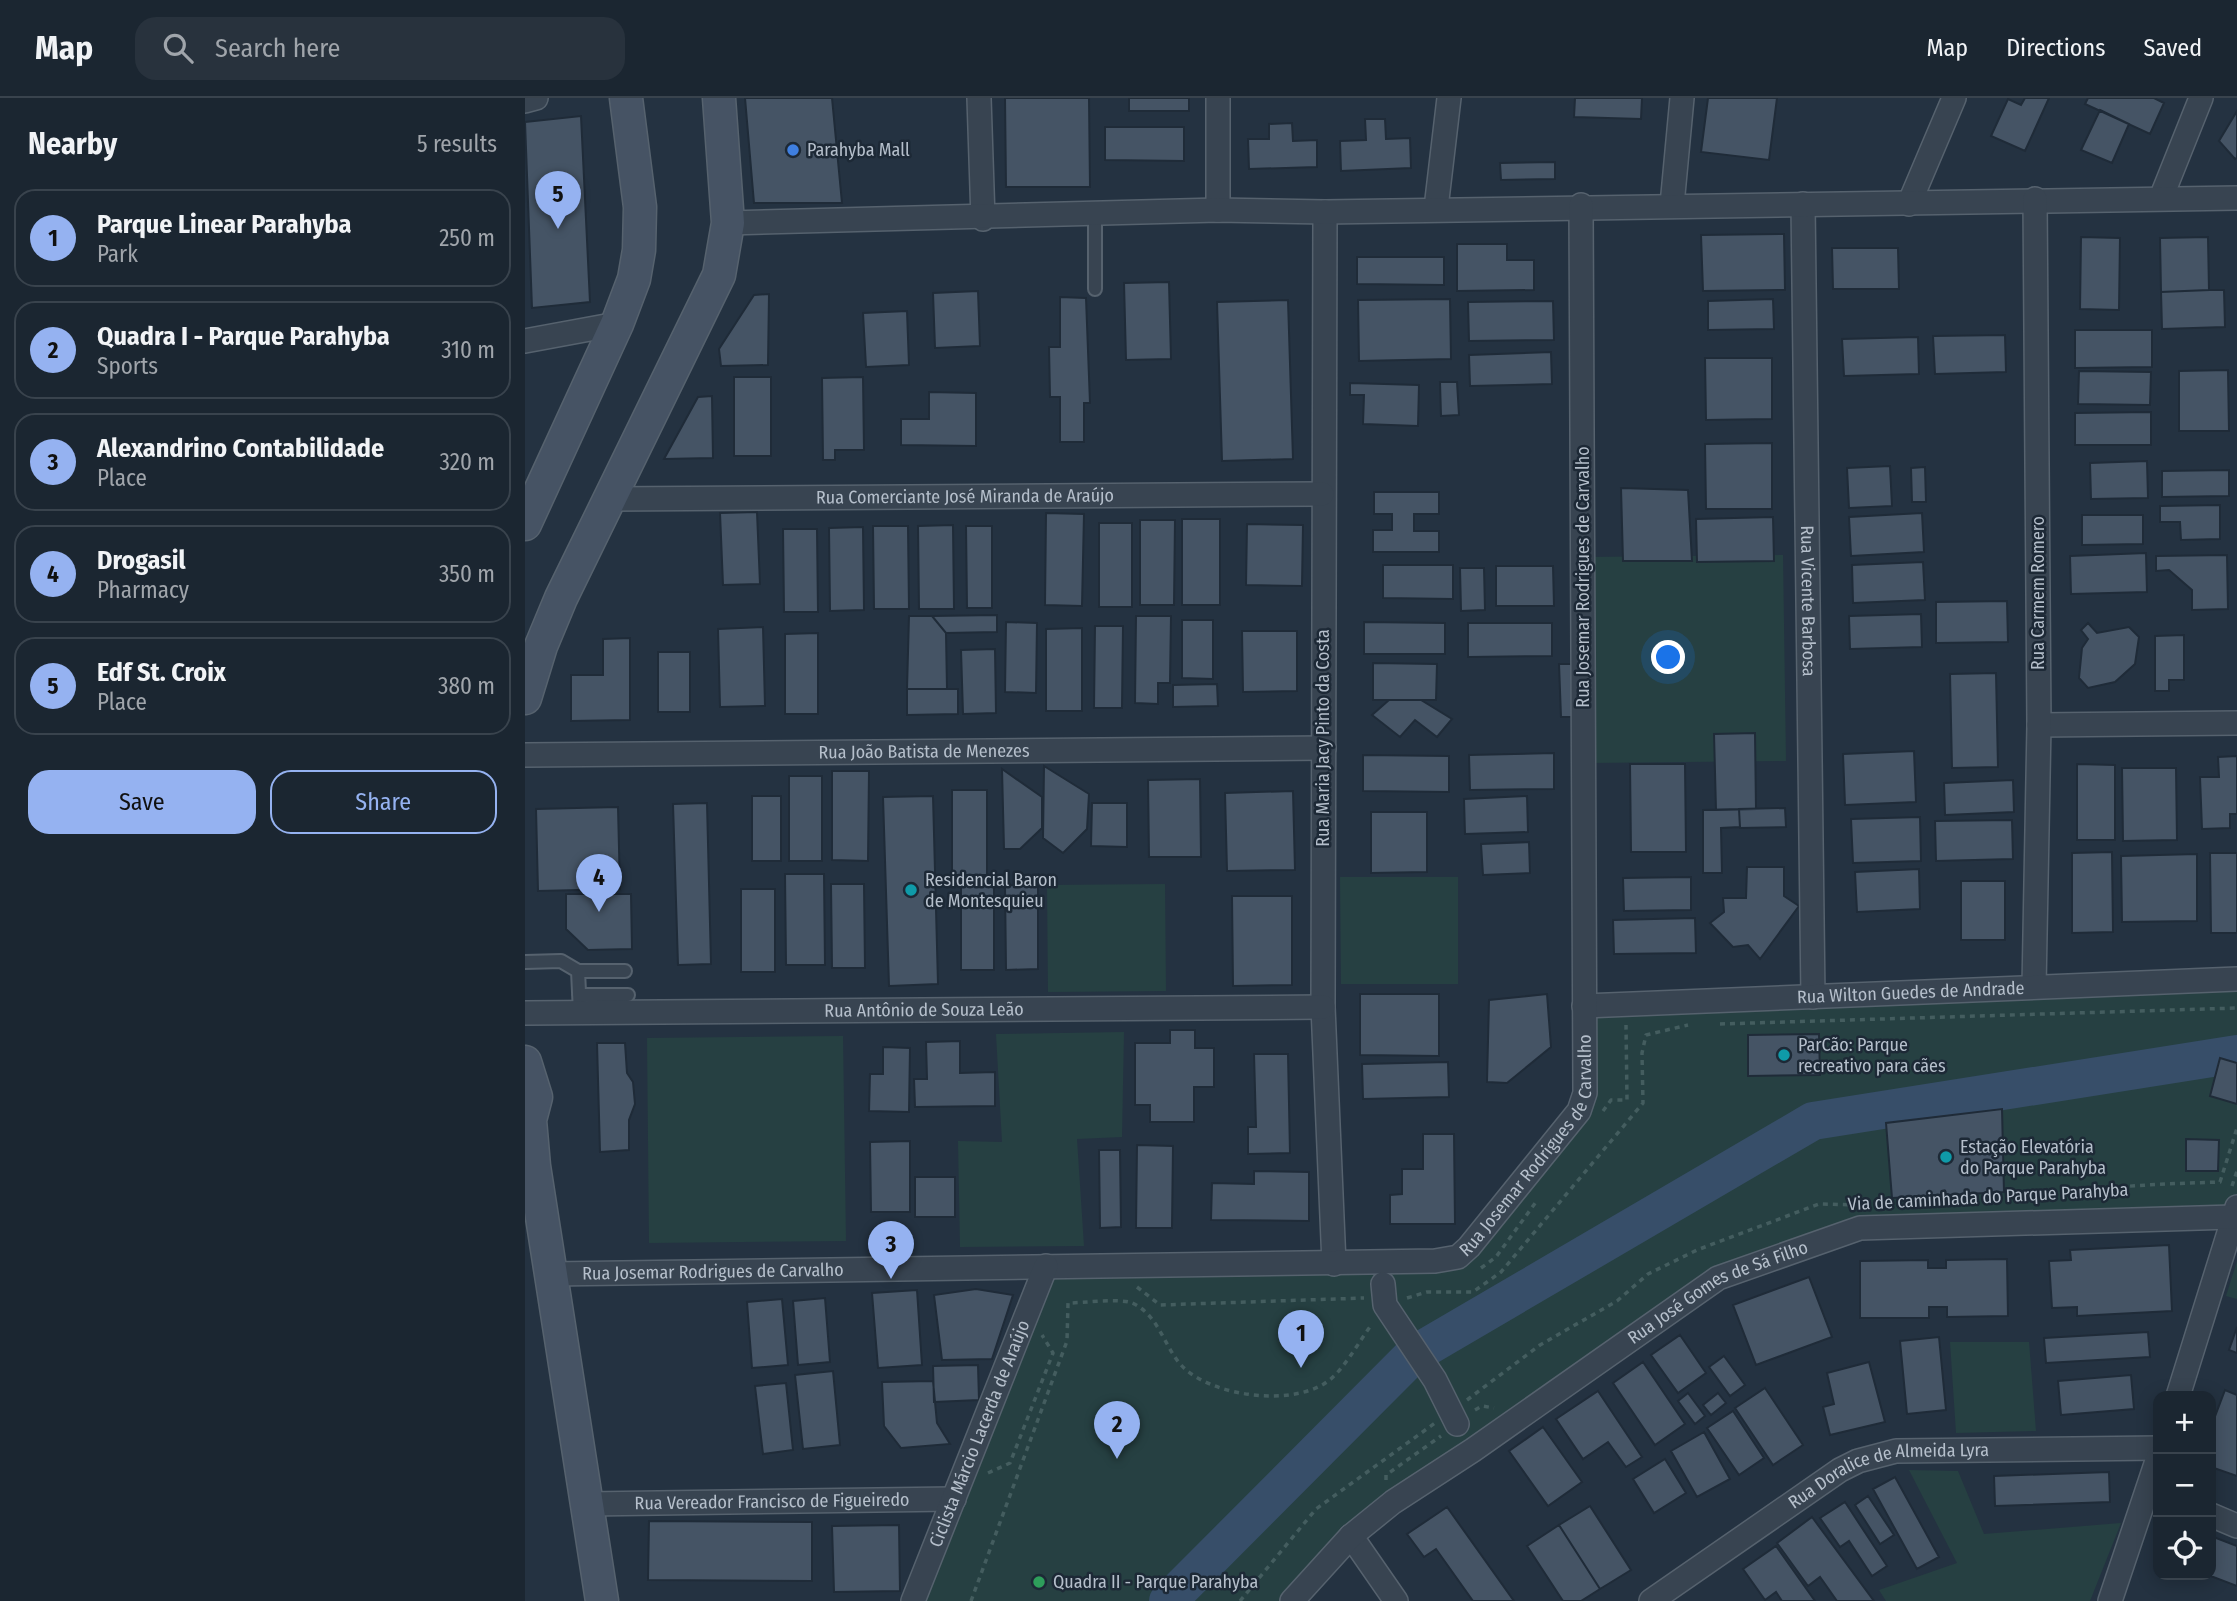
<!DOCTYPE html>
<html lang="en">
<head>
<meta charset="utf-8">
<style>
  :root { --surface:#1b2631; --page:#28323d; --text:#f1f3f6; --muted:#a0a5ab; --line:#39434d; --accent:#95b2f1 }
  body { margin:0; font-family:"Fira Sans Condensed",sans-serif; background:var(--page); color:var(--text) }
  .controls { position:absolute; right:21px; bottom:21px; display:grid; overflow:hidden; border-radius:14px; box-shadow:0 4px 18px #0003 }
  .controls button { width:63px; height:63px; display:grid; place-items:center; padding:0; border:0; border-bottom:2px solid var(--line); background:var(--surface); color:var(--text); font:35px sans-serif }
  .you { position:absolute; left:1144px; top:560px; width:24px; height:24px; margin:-18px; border:5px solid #fff; border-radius:50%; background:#1a73e8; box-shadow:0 0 0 10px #1a73e833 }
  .badge { display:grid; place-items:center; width:46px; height:46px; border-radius:50%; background:var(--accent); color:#111; font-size:23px; font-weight:700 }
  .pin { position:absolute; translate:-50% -58px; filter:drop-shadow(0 2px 4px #0008) }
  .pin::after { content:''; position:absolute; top:37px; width:24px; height:21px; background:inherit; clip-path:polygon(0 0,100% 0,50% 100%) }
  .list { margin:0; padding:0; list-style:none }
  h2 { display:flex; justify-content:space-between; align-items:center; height:91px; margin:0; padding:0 28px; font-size:30px }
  h2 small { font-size:23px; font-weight:400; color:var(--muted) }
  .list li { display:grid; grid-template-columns:46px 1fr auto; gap:21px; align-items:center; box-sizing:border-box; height:98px; margin:0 14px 14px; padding:0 14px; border:2px solid var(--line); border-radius:21px }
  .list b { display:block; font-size:26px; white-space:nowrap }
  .list p { margin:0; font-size:23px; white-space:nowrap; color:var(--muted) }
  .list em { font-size:23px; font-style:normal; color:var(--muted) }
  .actions { display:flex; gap:14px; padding:21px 28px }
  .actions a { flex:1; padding:16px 0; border:2px solid var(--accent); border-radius:21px; text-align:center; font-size:24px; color:var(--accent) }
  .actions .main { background:var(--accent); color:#111 }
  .icon { flex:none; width:38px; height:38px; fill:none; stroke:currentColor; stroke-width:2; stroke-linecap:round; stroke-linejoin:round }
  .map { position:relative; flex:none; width:1712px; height:1503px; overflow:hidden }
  header { display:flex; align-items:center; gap:42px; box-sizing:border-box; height:98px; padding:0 35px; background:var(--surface); border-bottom:2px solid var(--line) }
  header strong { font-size:33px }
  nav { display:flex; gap:38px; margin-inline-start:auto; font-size:24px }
  .search { width:490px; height:63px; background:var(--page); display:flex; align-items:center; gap:18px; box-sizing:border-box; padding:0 24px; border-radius:21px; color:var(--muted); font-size:26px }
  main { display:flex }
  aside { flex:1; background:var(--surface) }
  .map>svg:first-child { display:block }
</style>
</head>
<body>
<header>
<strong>Map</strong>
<div class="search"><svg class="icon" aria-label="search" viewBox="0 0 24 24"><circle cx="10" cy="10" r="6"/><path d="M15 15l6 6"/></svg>Search here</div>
<nav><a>Map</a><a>Directions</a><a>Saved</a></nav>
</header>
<main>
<aside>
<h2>Nearby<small>5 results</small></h2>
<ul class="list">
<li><span class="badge">1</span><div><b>Parque Linear Parahyba</b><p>Park</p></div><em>250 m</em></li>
<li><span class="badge">2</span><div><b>Quadra I - Parque Parahyba</b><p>Sports</p></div><em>310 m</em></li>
<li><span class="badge">3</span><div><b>Alexandrino Contabilidade</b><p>Place</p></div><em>320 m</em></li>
<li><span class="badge">4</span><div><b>Drogasil</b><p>Pharmacy</p></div><em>350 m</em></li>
<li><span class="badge">5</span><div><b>Edf St. Croix</b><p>Place</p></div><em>380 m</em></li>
</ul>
<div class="actions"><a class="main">Save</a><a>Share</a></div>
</aside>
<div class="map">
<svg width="1712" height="1503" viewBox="0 0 1712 1503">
  <rect width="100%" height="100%" fill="#243241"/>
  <path fill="#264042" d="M1258,457L1261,663L1064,665L1062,459Z
    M815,779H933V886H816Z
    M640,786L641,893L523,894L522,787Z
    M1712,876V1119L1330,1137L1186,1187L832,1436L767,1503H393L525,1166L942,1162L1066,1004L1065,899Z
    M599,934L597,1039L552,1041L559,1148L435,1149L433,1043L477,1044L471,936Z
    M318,938L321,1143L124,1145L122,940Z
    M1712,1163V1201L1701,1198Z
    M1425,1244H1504L1511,1333L1431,1335Z
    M1384,1372L1433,1373L1459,1436L1596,1425L1565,1503H1361L1354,1492L1432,1465Z"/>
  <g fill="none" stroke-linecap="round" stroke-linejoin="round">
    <path stroke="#374e69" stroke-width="38" d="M643,1503L888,1257L1288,1023L1712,956"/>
  </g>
  <path fill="#455465" stroke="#1f2b38" stroke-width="2" d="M220,0H307L317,105H229Z
    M480,0H564L565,89H481Z
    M604,0H664V13H604Z
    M1050,0H1117L1116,21L1049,19Z
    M1183,0H1252L1244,62L1176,54Z
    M1500,0H1524L1500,53L1466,38L1483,1L1496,7Z
    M1563,0H1629L1639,5L1625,36L1560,6Z
    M1575,12L1604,26L1587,65L1556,52Z
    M1712,13V60L1710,61L1694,43Z
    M56,18L65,204L7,210L0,24Z
    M840,21H860L861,41L885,40L886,70L816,73L815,43L841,42Z
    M767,25L768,43L792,42V69L724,71L723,41H744V26Z
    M580,29H659V63L580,62Z
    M1030,64V81L976,82L975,65Z
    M1259,136L1260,192L1178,193L1176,137Z
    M1556,139L1595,140L1594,212L1555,211Z
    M1683,139L1684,192L1636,194L1635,140Z
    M932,146H982V162H1009V192L932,193Z
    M1307,150H1373L1374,191H1308Z
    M832,159H919V187L832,186Z
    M644,184L646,261L601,262L599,185Z
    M1684,192H1699L1700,229L1637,231L1636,194Z
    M453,193L455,248L410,250L408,195Z
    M244,196L243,267L196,268L194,251L229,197Z
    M535,199L561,200L565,305H559V344H535V299H525L524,249H535Z
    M925,201L926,261L834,263L833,202Z
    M1248,201L1249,231L1183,232V203Z
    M763,202L768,361L697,363L692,204Z
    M1028,203L1029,242L944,243L943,204Z
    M382,213L384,267L341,269L338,215Z
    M1550,232H1627V269L1550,270Z
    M1480,237L1481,274L1410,276L1408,238Z
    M1393,239L1394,276L1319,278L1317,241Z
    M1026,254L1027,286L945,288L944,257Z
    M1180,260H1247V321L1181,322Z
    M1703,272L1704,333H1654V273Z
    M1554,273L1626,274L1625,307L1553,306Z
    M209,279H246V358H209Z
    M338,279L339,352H310V362H298L297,280Z
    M915,284H932L934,317L916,318Z
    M825,285L894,287L893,328L838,326L839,297H825Z
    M404,294L451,295V348L376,347V321H404Z
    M187,298L188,360L139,361L173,299Z
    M1626,314V347H1550V315Z
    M1247,345V411H1181L1180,346Z
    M1622,363L1623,400L1566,401L1565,365Z
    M1365,368L1367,408L1324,410L1322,370Z
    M1400,369L1401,404H1387L1386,370Z
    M1704,372V398L1637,399V373Z
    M1096,390L1163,392L1167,463H1098Z
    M849,394H914V416H889V433H914V454H848V432H867V416H849Z
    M1695,407V441L1656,442L1655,424H1635V408Z
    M232,414L235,486L198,487L195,415Z
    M521,415L559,416L557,508L520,507Z
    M1397,415L1399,454L1326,458L1324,419Z
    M1557,417H1618V446L1557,447Z
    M1248,419L1249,463L1172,464L1171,421Z
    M657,421H695V507H657Z
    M615,422H650L649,507H615Z
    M574,425H607V509H574Z
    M722,426L778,427L777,488L721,487Z
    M428,427L429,511H394L393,428Z
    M348,428H383L384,511H349Z
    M441,428H467V510H442Z
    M338,429L339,512L305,513L304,430Z
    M258,431H292L293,514H259Z
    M1621,455L1622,494L1546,496L1545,458Z
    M1702,457L1703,511L1667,512V492L1644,472L1631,473V458Z
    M1398,464L1400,502L1328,505L1327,467Z
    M858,467H928V501L858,500Z
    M971,468H1028L1029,508H971Z
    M935,470H959L960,512L936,513Z
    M1482,503L1483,544L1411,545V504Z
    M1396,516L1397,549L1325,551L1324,518Z
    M472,517V534L421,535L407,518Z
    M384,518H407L421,535L422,591H382Z
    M611,518H646L645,585H633V606L610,605Z
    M657,522H688V581L657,580Z
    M481,524L512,525L511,595L480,594Z
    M839,524L920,525V556H839Z
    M943,525H1027V558L943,559Z
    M1563,525L1572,535L1604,529L1614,539L1610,566L1590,584L1563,590L1554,580L1557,550L1563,541L1556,532Z
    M570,528H598L597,610H569Z
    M238,529L240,608L195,609L193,531Z
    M557,530V613H521V531Z
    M717,533H772V593L718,594Z
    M293,535V616H260V536Z
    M1659,537V582H1644V593H1630V538Z
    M105,540V622L46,623V577H78V541Z
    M470,551L471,615L438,616L436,552Z
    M133,554H165V614H133Z
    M848,565L912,566L911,602H848Z
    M1034,566H1047L1049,619H1036Z
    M1471,575L1473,669L1427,670L1425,576Z
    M692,586L693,608L648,609V587Z
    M382,591H433V616L382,617Z
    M864,602H896L927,621L912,639L890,622L875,639L847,617Z
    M1230,635L1231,711L1191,712L1189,636Z
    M1389,653L1391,704L1320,707L1318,656Z
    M1029,655V691L945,692L944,657Z
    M838,657L924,658V694L838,693Z
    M1712,658V716H1705V730L1677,731L1675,679H1694L1693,659Z
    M1105,666H1160L1161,754H1106Z
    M1552,666L1590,667V742H1552Z
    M519,668L564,696L562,731L538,755L518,740Z
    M1597,670H1651L1652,742L1598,743Z
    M477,671L517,699V730L495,751H479Z
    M307,673H344L343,763L307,762Z
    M264,678H297V763H264Z
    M675,681L676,759H624L623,682Z
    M1488,682L1489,714L1420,717L1419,685Z
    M427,692H462V777H427Z
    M768,693L770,772L702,773L700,695Z
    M227,698H256V763H227Z
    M408,698L413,886L364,888L358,699Z
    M1002,698L1003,734L940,736L939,701Z
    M182,705L186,866L153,867L148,706Z
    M567,705H602V749L566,748Z
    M93,709L95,791L13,793L11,711Z
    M1260,710L1261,729L1215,730L1214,711Z
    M1214,711L1215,729L1196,730L1197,775H1178V712Z
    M846,714H902V774L846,775Z
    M1395,719L1396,763L1328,765L1326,721Z
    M1487,722L1488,761L1411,763L1410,723Z
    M1004,744L1005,775L958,777L956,746Z
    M1587,754L1588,834L1547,835V755Z
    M1685,755H1712V835H1686Z
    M1672,756V823L1597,824L1596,758Z
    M1222,769H1259V798L1274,808L1235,861L1223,847L1208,849L1185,825L1199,814L1198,800H1221Z
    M1394,771L1395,811L1332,814L1330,774Z
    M260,776H299L300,867H261Z
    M1166,779V812L1099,813L1098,780Z
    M1436,783H1480V842H1436Z
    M306,786H339L340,870H307Z
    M480,787H513V871L481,872Z
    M436,788H469V872H436Z
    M216,791H250V874H216Z
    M41,796H106L107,851L63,852L41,831Z
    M707,798H767V887L708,888Z
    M1170,820L1171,855L1089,856L1088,822Z
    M835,896H914V958L835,957Z
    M1022,896L1026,949L982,985L962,984L964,902Z
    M645,932H670V950H689V989H669V1024H625V1007H610V945H645Z
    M1294,936L1295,977L1223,978V937Z
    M435,943V975L470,974V1008L390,1009L389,981H402L401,944Z
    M72,945H100L102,975L108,984L110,1006L104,1022V1052L75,1054Z
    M358,949L385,950L384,1014L344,1013L345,976H358Z
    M729,956H763L765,1055L723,1056V1029H731Z
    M1695,960L1712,965V1006L1685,998Z
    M923,964L924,999L838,1001L837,966Z
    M1477,1011L1479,1094L1367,1100L1361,1025Z
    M898,1036H929L930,1126H865V1097L877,1096V1071H898Z
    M1661,1041L1694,1042L1693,1073H1661Z
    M385,1043V1114H346L345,1044Z
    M612,1047L648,1048L647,1130H611Z
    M574,1052H595L596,1129L575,1130Z
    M729,1073L784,1074V1123L686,1122L687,1085L729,1086Z
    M390,1079H430V1119H390Z
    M1644,1147L1647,1213L1552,1218V1209L1527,1210L1524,1163L1546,1162L1545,1152Z
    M1482,1161L1483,1218L1422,1219V1209H1404V1220H1335V1163L1403,1162V1170H1421V1162Z
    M1284,1179L1307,1239L1231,1267L1208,1207Z
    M451,1191L488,1197L467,1261L417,1262L409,1197Z
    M392,1192L397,1267L353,1270L347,1195Z
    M300,1200L305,1264L273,1267L268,1203Z
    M257,1201L263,1267L227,1270L222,1204Z
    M1712,1229V1255L1704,1252Z
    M1623,1234L1625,1259L1521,1265L1519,1240Z
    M1155,1237L1181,1275L1153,1295L1126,1257Z
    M1414,1239L1421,1312L1382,1316L1375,1243Z
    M1199,1258L1220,1287L1205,1298L1184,1269Z
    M1118,1264L1160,1326L1130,1347L1088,1285Z
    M1344,1264L1360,1324L1305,1337L1298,1309L1309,1306L1302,1275Z
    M453,1267L454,1302L409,1304L408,1268Z
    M308,1273L315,1347L278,1351L270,1277Z
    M1606,1277L1609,1311L1536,1317L1533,1283Z
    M408,1283L412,1325L425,1346L376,1350L359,1328L357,1284Z
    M261,1285L268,1352L238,1356L230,1288Z
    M1240,1290L1278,1347L1248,1367L1210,1310Z
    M1700,1292L1712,1297V1378L1686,1369V1329Z
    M1073,1293L1117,1359L1101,1369L1083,1344L1058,1361L1031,1321Z
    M1163,1295L1180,1318L1170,1326L1153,1303Z
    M1193,1295L1201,1305L1186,1317L1178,1307Z
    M1208,1313L1239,1360L1214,1377L1182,1330Z
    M1018,1329L1057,1384L1023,1408L984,1353Z
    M1179,1334L1205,1381L1172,1399L1146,1353Z
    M1140,1361L1161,1395L1129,1415L1108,1381Z
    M1584,1374L1585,1404L1470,1408L1469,1378Z
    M1370,1379L1414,1459L1392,1471L1348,1391Z
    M1343,1398L1369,1437L1355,1446L1330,1407Z
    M1320,1404L1362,1468L1347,1478L1324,1443L1315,1449L1295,1420Z
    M1065,1408L1106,1472L1075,1491L1034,1427Z
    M922,1409L989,1503H948L911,1451L899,1459L882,1436Z
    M1287,1419L1349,1503H1312L1295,1479L1283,1488L1252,1445Z
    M124,1423L287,1424V1483L123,1482Z
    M374,1427L375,1493L309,1494L307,1428Z
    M1034,1427L1075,1491L1056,1503H1038L1002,1448Z
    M1686,1438L1712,1448V1488L1683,1477H1686Z
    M1251,1448L1290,1503H1257L1251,1494L1240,1502L1218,1471Z"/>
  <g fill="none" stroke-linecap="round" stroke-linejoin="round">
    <g stroke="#56626e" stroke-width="16">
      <path id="lane" d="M570,191V117
        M0,864L36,863L53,873L55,915
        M53,873H100
        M54,897H103"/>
    </g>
    <g stroke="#56626e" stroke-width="26">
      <g id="street">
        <path d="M454,0L458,121"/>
        <path d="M0,3L11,0"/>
        <path d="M1636,100L1676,0"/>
        <path id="s1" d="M1278,106L1288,899"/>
        <path d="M1384,106L1429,0"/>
        <path d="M1147,107L1157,0"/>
        <path d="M911,110L924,0"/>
        <path d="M693,112V0"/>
        <path d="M800,114L798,909L809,1166"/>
        <path d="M203,125L693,112L800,114L1712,100"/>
        <path d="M0,243L92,226"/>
        <path id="s2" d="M85,401L797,396"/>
        <path d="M1514,627L1712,625"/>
        <path id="s3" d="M0,657L799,650"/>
        <path d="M1509,889L1514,627L1510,101"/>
        <path id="s4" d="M1059,908L1712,881"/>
        <path id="s5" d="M0,915L798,909"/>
        <path id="s6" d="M27,1176L910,1163L933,1159L944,1149L1054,1013L1060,995L1056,107"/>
        <path d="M858,1186L860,1207L910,1282L932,1326"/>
        <path d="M1653,1298L1712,1109"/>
        <path id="s7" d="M63,1406L429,1401"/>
        <path d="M1686,1417L1712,1428"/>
        <path d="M826,1438L871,1503"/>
        <path id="s8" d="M388,1503L521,1168"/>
        <path id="s9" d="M767,1503L826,1438L868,1404L948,1352L1193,1180L1335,1130L1708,1119"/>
        <path id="s10" d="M1126,1503L1315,1372L1333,1363L1371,1353L1633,1350"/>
        <path d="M1585,1503L1633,1360"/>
      </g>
    </g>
    <g stroke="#56626e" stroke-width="35">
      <path id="secondary" d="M0,426L92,226L109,181L114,152L115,109L101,0
        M0,600L16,548L36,500L194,177L203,125L194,0
        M0,964L11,999L5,1022L9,1068L77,1503"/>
    </g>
    <path stroke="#445d5f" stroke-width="3.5" stroke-dasharray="5 5" stroke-linecap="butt" d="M1195,926L1712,910
      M1078,1013L1086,1002H1102L1101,927
      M1707,1088L1712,1073
      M1496,1102C1562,1089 1628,1086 1695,1084L1712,1030
      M956,1170L971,1159L1011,1104
      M612,1189L635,1207L839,1200
      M882,1200L902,1194H948L976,1174L1118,1005L1117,955L1121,937L1163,927
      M942,1302L1015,1247L1092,1203L1123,1176L1172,1152L1294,1106L1335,1107
      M950,1312L957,1308L969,1310
      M463,1375L485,1365L528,1255L517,1237
      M861,1382V1377L916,1338
      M446,1503L542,1243L543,1205C558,1205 595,1200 607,1205C633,1216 639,1248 656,1267C686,1300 777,1311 809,1278C824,1263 835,1242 847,1226
      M715,1503L791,1411L910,1325"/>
    <use href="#lane" stroke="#384451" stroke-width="12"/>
    <use href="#street" stroke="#384451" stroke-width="23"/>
    <use href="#secondary" stroke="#465364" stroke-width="32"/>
  </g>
  <circle fill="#3f7fe0" stroke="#1d2936" stroke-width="2.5" cx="268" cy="52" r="7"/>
  <g fill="#0f9aa8" stroke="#1d2936" stroke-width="2.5">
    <circle cx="386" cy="792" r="7"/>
    <circle cx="1259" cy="957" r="7"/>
    <circle cx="1421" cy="1059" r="7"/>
  </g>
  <circle fill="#2e9e5b" stroke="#1d2936" stroke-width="2.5" cx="514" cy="1484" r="7"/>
  <g text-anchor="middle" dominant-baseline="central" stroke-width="5" stroke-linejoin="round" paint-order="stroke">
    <g font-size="18" fill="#b5bfcb" stroke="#1d2936" text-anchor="start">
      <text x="282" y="52">Parahyba Mall</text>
      <text x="400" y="782">Residencial Baron<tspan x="400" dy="21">de Montesquieu</tspan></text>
      <text x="1273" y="947">ParCão: Parque<tspan x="1273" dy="21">recreativo para cães</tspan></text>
      <text x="1435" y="1049">Estação Elevatória<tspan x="1435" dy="21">do Parque Parahyba</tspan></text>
      <text x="528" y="1484">Quadra II - Parque Parahyba</text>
    </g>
    <g font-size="18" fill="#b5bfcb" stroke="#1d2936">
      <text stroke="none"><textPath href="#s2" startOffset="355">Rua Comerciante José Miranda de Araújo</textPath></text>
      <text transform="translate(1058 479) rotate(-90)">Rua Josemar Rodrigues de Carvalho</text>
      <text transform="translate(1513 495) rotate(-90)">Rua Carmem Romero</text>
      <text stroke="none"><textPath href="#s1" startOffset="397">Rua Vicente Barbosa</textPath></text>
      <text transform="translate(798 640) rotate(-90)">Rua Maria Jacy Pinto da Costa</text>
      <text stroke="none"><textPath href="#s3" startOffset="399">Rua João Batista de Menezes</textPath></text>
      <text stroke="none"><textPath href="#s4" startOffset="327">Rua Wilton Guedes de Andrade</textPath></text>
      <text stroke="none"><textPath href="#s5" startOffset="399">Rua Antônio de Souza Leão</textPath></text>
      <text stroke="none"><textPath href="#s6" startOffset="1043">Rua Josemar Rodrigues de Carvalho</textPath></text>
      <text transform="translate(1463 1099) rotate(-3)">Via de caminhada do Parque Parahyba</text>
      <text stroke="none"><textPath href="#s6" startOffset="161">Rua Josemar Rodrigues de Carvalho</textPath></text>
      <text stroke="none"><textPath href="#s9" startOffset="530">Rua José Gomes de Sá Filho</textPath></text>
      <text stroke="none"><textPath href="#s8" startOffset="180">Ciclista Márcio Lacerda de Araújo</textPath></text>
      <text stroke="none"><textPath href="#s10" startOffset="276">Rua Doralice de Almeida Lyra</textPath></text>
      <text stroke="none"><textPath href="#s7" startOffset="184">Rua Vereador Francisco de Figueiredo</textPath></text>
    </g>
  </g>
</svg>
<div class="controls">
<button>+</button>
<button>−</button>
<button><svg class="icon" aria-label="locate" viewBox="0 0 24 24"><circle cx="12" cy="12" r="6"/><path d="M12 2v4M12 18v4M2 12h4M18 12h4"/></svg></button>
</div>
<div class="you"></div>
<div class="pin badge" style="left:776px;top:1270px">1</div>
<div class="pin badge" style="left:592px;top:1361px">2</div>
<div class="pin badge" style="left:366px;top:1181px">3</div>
<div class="pin badge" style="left:74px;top:814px">4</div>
<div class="pin badge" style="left:33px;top:131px">5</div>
</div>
</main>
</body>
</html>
